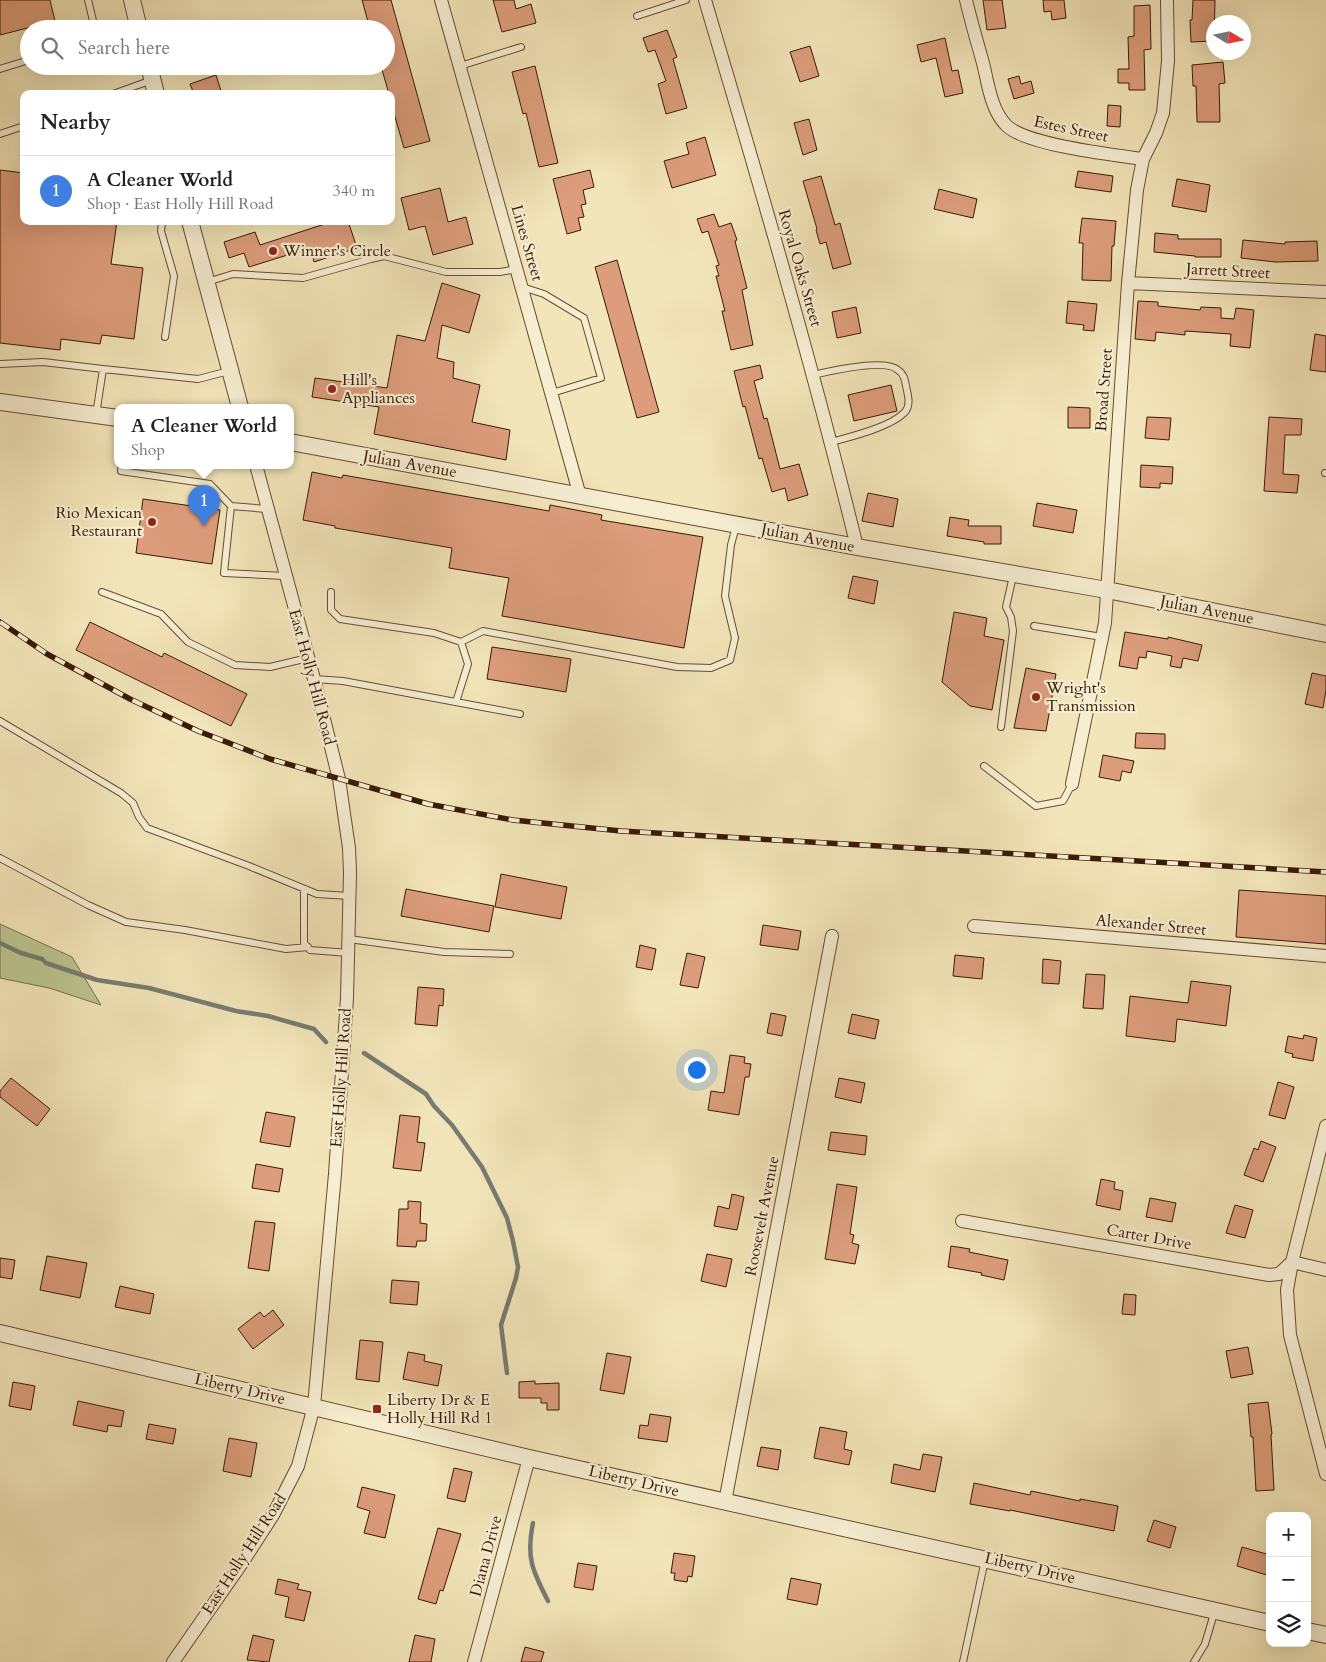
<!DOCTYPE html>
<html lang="en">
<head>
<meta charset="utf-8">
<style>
  :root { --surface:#fff; --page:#f6f6f6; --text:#202124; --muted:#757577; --line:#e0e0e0; --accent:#8f2418 }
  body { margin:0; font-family:Cardo,serif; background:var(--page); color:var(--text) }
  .controls { position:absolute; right:15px; bottom:15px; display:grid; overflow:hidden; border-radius:10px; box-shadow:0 5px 20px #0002 }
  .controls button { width:45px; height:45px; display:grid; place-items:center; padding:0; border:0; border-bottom:1px solid var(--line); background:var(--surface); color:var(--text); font:25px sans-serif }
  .compass { position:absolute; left:1206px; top:15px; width:45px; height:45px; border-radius:50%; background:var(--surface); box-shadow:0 5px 20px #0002; rotate:100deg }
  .you { position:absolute; left:696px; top:1069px; width:18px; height:18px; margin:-12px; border:4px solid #fff; border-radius:50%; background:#1a73e8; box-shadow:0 0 0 8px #1a73e833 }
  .badge { display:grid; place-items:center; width:32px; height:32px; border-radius:50%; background:var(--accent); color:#fff; font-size:16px; font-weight:700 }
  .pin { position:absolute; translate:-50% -41px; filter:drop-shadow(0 1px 2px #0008) }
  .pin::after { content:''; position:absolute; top:26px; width:18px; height:15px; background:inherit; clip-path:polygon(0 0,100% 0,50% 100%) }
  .popup { position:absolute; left:114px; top:404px; width:180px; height:65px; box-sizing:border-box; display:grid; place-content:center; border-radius:10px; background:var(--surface); filter:drop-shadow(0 1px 4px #0005); font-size:16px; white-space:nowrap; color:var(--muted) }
  .popup b { font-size:19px; color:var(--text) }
  .popup::after { content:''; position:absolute; left:50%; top:100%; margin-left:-10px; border:10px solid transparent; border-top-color:var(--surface) }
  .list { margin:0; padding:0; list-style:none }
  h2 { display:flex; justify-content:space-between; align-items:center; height:65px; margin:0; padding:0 20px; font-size:21px }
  h2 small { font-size:16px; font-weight:400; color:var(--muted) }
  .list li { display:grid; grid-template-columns:32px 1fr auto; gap:15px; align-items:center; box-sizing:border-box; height:70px; padding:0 20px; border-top:1px solid var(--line) }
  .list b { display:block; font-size:19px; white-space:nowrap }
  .list p { margin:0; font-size:16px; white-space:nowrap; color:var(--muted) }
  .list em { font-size:16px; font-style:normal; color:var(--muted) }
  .icon { flex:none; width:28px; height:28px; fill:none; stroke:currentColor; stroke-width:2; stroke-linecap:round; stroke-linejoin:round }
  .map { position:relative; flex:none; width:1326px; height:1662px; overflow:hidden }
  .search { position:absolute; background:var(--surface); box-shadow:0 5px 20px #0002; left:20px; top:20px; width:375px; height:55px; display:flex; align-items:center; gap:12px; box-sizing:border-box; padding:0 18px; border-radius:28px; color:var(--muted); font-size:19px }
  .panel { position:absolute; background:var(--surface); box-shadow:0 5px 20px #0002; left:20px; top:90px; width:375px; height:135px; border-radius:10px }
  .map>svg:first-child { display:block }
</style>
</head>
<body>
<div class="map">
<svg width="1326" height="1662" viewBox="0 0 1326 1662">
  <rect width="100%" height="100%" fill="#f2e5b9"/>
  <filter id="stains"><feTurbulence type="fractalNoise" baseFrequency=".004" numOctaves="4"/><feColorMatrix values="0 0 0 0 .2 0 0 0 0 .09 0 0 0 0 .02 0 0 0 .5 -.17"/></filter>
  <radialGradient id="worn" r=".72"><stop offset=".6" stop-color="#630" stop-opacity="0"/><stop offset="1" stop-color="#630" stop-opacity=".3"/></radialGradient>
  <path fill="#bbc48f" stroke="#7a6f4a" d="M0,924L72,957L101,1005L49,988L0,978Z"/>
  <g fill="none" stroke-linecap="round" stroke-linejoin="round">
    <path stroke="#767c71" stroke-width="4.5" d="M0,943L21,953L42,959L46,963L97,980L149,988L236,1011L268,1016L314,1029L326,1042
      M364,1053L426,1094L434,1106L452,1125L482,1167L507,1218L513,1241L518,1267L516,1278L501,1325L507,1373
      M533,1523C526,1557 532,1570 548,1601"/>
  </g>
  <path fill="#dd9d7c" stroke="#391a04" d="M0,0H50L55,21L0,35Z
    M362,0H391L430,141L404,148L391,103V94H389L381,66H386V29H370Z
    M493,0H514L516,9L531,4L536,23L502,32Z
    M983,0H1002L1006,28L987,30Z
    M1043,0H1064L1066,18L1052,20L1051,11L1044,12Z
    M1193,0H1215L1214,41L1191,42L1190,20H1192Z
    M1150,5L1151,49L1144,50L1145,90H1129V83H1118V69H1129L1128,37L1134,36V6Z
    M667,30L677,57L673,59L687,108L666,114L658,84L666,81L655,50L648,52L643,38Z
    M945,38L952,71L958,70L963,93L945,97L936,58L921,62L917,45Z
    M810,46L819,76L800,82L790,52Z
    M1223,62L1225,83L1219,84L1220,122H1197L1196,86H1193L1192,65Z
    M535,66L558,163L539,167L526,113L523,114L512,72Z
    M216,75L222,94H194L190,84Z
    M1019,76L1021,84L1031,81L1034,93L1014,99L1008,79Z
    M1108,105L1121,106L1120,127L1107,126Z
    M809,119L817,150L803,155L794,123Z
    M705,137L716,175L672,188L664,161L689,154L686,143Z
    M0,170L24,173V221H117L111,264L143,268L134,339L102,335L100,344L61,339L60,350L0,343Z
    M590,170L594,187L583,190L586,204L581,205L584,217L578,218L581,230L567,234L553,179Z
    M1078,171L1113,176L1111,192L1075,187Z
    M821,176L835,225L840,223L851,264L833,269L826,242L820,244L816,230L817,229L803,181Z
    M1177,179L1210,185L1206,212L1172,206Z
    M440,188L448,222L466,217L473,244L433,255L425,226L409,230L401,198Z
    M939,189L977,199L973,218L934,209Z
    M714,214L719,227L731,223L737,240L735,241L747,288L742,290L753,345L731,350L722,311H725L716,276H719L716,266L719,265L708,231L702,233L697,219Z
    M1082,218L1116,221L1114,246H1112L1111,281L1082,280L1083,243H1079Z
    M334,221H348L357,248L314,262L310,248L249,267L244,253L229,258L224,242L255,232L260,245Z
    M1155,233L1178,235V239H1221V257H1195V256L1154,252Z
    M1243,240L1285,244V242L1317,241L1318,261L1275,262L1241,258Z
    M617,260L659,412L637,418L595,267Z
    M442,283L480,295L469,333L442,325L437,358L454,362L453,378L480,385L472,422L510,430L506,460L374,434L379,407L312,397L315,378L387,388L397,335L425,341Z
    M1068,301L1097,304L1094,331L1083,330L1084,325L1066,323Z
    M1138,301L1158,302V306L1200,310L1201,307L1221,308V318L1234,319L1236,308L1254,310L1250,348L1230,346L1231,334L1185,331V335L1156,332L1155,341L1135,339Z
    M856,307L861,333L837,338L832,312Z
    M1315,334L1326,336V372L1310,370Z
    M760,365L763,378L754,381L764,419L767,418L780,469L799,464L808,495L788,501L785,488L772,492L762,458L759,459L745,406L743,407L734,371Z
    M891,385L897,411L854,421L848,395Z
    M1068,407L1090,408V428H1068Z
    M1147,417L1171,418L1169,440L1145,438Z
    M1269,417L1302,419L1301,435H1285L1283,474L1299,475L1297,493L1264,491Z
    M1141,465L1173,467L1172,484L1160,483V488L1140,487Z
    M312,472L342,478L343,475L549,511L550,505L602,515L601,520L703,537L684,648L502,616L509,578L449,568L452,548L335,528V526L303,520Z
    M868,493L898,499L893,527L862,521Z
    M143,499L220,510L212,564L136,553Z
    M1037,503L1077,510L1073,533L1033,526Z
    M950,517L969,520L968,526H1001V544H984V542L947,536Z
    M853,576L878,581L874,604L848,598Z
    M954,612L987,618L984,636L1004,640L992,710L970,706L942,682Z
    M90,622L162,657L164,653L247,694L231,726L76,650Z
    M1125,632L1168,639V637L1202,645L1198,661L1183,658L1181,668L1170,666L1172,656L1147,651L1146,658L1139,657L1137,669L1119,666Z
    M492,647L571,659L566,692L487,679Z
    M1026,668L1056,674L1046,731L1014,728Z
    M1312,673L1326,676V690L1323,708L1305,704Z
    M1136,733L1165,734V749L1135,748Z
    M1103,755L1134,761L1131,773L1122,771L1120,781L1099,777Z
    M501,874L567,887L561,919L495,907Z
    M406,889L494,906L489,932L401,916Z
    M1239,890L1326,896V944L1236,937Z
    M763,925L801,931L798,950L760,945Z
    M640,945L656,949L652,970L636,967Z
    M687,953L705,957L698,988L680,985Z
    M955,955L984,958L982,979L953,976Z
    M1043,959L1061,961L1059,984L1042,983Z
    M1086,974L1105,975L1103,1009L1083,1008Z
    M1191,981L1231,986L1226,1026L1177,1019L1175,1042L1126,1036L1130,996L1188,1003Z
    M418,987L444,989L443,1006L439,1005L437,1026L415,1024Z
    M771,1013L786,1016L782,1036L767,1033Z
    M852,1014L879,1020L875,1039L848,1033Z
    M1304,1035L1317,1038L1313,1061L1292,1057L1293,1054L1285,1052L1288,1036L1303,1039Z
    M730,1055L745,1057L744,1063L751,1064L749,1077H745L739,1115L708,1110L711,1091L724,1093Z
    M11,1078L50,1109L37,1126L0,1097V1091Z
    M839,1078L865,1083L861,1103L835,1097Z
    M1278,1082L1294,1087L1285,1119L1269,1115Z
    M266,1112L295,1117L290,1147L260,1142Z
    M400,1115L420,1117L417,1142L425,1143L421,1171L393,1168Z
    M831,1132L867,1136L865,1155L828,1150Z
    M1261,1141L1276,1147L1263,1182L1244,1175L1254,1148L1258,1150Z
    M256,1164L283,1169L279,1192L252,1188Z
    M1101,1179L1115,1182L1114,1189L1123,1191L1120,1210L1096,1205Z
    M837,1184L857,1187L850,1234L854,1235L852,1243L859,1245L855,1264L825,1259Z
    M732,1194L744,1197L737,1230L714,1226L718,1206L729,1209Z
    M1150,1198L1176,1203L1172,1222L1146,1217Z
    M408,1201L421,1202L420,1223L427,1224L426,1241H417L416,1247L397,1246L399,1209H408Z
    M1235,1205L1253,1210L1245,1238L1226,1233Z
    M255,1221L275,1223L269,1271L248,1268Z
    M951,1246L970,1249L969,1252L1008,1260L1004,1280L981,1275L982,1273L948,1267Z
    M707,1254L732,1259L726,1287L701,1281Z
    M47,1256L87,1263L80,1298L40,1290Z
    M0,1258L15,1260L12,1279L0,1277Z
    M392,1280L419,1282L417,1305L390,1303Z
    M120,1286L154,1294L150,1314L115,1307Z
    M1124,1294L1136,1295L1135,1315L1122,1314Z
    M273,1310L284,1325L253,1349L238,1329L260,1312L264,1317Z
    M360,1340L383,1342L379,1382L356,1379Z
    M1248,1347L1253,1374L1231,1378L1226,1351Z
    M408,1352L425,1355L424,1361L442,1365L438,1386L403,1379Z
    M607,1353L631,1357L624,1394L600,1390Z
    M535,1381V1384L559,1383V1410H547V1403H541V1398H519V1382Z
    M13,1382L35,1386L31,1410L9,1406Z
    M78,1401L124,1411L121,1427L108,1425L107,1432L73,1425Z
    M1268,1402L1272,1434L1271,1435L1274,1490L1256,1491L1253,1437H1251L1248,1404Z
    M650,1414L671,1417L667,1442L638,1438L640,1425L648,1426Z
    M149,1424L176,1429L173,1444L146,1439Z
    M820,1427L847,1432L844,1449L852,1451L849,1465L814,1458Z
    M229,1438L257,1443L251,1477L223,1471Z
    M761,1447L781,1450L778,1470L757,1466Z
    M923,1454L942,1457L935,1492L891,1483L894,1464L920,1470Z
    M454,1468L472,1472L465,1502L447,1498Z
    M974,1483L1030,1495L1031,1491L1080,1501V1499L1118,1506L1114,1531L1010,1510V1511L970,1504Z
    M362,1487L395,1495L385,1538L364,1533L370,1511L357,1507Z
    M1154,1520L1176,1527L1170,1548L1147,1541Z
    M438,1528L461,1534L443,1591L440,1590L436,1604L418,1599Z
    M1242,1547L1270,1555V1576L1237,1566Z
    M674,1553L695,1556L692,1577L688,1576L687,1582L674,1580L675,1573H671Z
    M578,1563L597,1566L593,1590L574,1587Z
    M791,1578L821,1584L817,1605L787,1599Z
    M278,1579L299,1584L297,1589L311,1592L304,1621L285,1617L289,1597L275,1594Z
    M253,1635L274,1640L269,1662L247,1660Z
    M415,1635L435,1639L431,1662H409Z
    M525,1647L544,1652L541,1662H521Z"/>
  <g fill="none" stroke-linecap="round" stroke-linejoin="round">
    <g stroke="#674d31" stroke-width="8">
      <path id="service" d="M88,0L95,29
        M637,16L686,0
        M460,66L521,47
        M0,69L29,60
        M113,94L152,80
        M0,134L24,126
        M163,221L162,223L161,231L174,276L165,337
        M207,282L233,274L303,278L371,259L384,256L446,272H500L517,269
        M522,287L544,294L584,318L601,378L552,393
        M0,364L43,362L103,369
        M813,375C830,371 885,358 898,370C904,374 905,380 906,386C908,395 911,405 905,412C891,427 850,437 831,442
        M96,415L103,369L198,379L229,371
        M122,465L121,471L210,484L231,506
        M1325,473H1326
        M267,509L231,506L224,573L285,576
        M102,592L161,614L188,642L235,665L270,667L308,658
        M331,592V610L340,619L434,633L461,642L468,664L456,702
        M1034,626L1102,637
        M461,642L483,631L677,667L711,668L730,660L735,638L725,596L731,545L736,526
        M314,679L343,681L520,714
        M0,721L121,793L133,803L139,817L147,828L249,866L317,894L350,896
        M1001,727L1013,631L1011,617L1006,607L1013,576
        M984,766L1036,806L1063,801L1072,784
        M0,858L88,905L126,922L185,930L286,949L308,947
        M304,889V943L310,950L349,953
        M349,939L444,952L510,954
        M963,1662L985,1560
        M1194,1662L1205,1644L1215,1610"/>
    </g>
    <g stroke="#674d31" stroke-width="14">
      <path id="minor" d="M441,0L580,496
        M705,0C759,182 812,363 857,547
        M966,0C971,21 977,42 983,63C988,83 991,111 1007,126C1027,145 1113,155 1143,159
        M1128,283L1326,292
        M1072,784L1105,623L1128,283L1137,190L1143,159L1156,133L1163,113L1168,61L1167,0
        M974,926L1326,956
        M1326,1126L1292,1262L1287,1290L1290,1335L1326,1474
        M962,1221L1269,1275L1279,1274L1292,1262L1326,1270
        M725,1502L832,936
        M173,1662L242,1563L273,1515L298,1466L314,1406L335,1174L347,998L350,873L349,848L339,779L314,679L256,465
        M474,1662L529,1458"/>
    </g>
    <g stroke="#674d31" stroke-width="18">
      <path id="tertiary" d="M132,0L139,29
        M149,66L156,94
        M190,221L240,407
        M0,402L118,418
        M290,442L857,547L1107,590L1326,634
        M0,1333L529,1458L1270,1623
        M1307,1631L1326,1635"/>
    </g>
    <use href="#service" stroke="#f7eed2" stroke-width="6"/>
    <use href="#minor" stroke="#f7eed2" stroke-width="12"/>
    <use href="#tertiary" stroke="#f7eed2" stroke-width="16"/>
    <g stroke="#391a04" stroke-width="5.5">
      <path id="rail" d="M0,622L47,654L130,699L198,731L270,759L428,804L513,820L621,831L1326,872"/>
    </g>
    <use href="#rail" stroke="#f7eed2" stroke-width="4" stroke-dasharray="11" stroke-linecap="butt"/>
  </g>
  <g fill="#8f2418" stroke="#f7eed2" stroke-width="2">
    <circle cx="273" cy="251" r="5"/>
    <circle cx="332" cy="389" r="5"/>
    <circle cx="152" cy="522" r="5"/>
    <circle cx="1036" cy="697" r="5"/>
    <rect x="372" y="1404" width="10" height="10" rx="2.5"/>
  </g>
  <g text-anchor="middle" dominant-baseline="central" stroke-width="4.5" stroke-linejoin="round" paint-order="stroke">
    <g font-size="16" fill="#391a04" stroke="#f7eed2">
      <text transform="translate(1071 129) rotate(12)">Estes Street</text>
      <text transform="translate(527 243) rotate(74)">Lines Street</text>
      <text transform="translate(800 268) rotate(74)">Royal Oaks Street</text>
      <text transform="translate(1228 271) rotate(3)">Jarrett Street</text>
      <text transform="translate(1104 390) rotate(-86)">Broad Street</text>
      <text transform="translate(410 464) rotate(10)">Julian Avenue</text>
      <text transform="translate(808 538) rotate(11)">Julian Avenue</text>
      <text transform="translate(1207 610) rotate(11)">Julian Avenue</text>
      <text transform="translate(312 677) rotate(75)">East Holly Hill Road</text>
      <text transform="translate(1151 925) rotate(5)">Alexander Street</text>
      <text transform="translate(341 1078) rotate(-86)">East Holly Hill Road</text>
      <text transform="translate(762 1216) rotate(-79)">Roosevelt Avenue</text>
      <text transform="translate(1149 1237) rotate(10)">Carter Drive</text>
      <text transform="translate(240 1389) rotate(13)">Liberty Drive</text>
      <text transform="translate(634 1481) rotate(13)">Liberty Drive</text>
      <text transform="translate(244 1554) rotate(-57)">East Holly Hill Road</text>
      <text transform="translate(486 1556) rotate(-75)">Diana Drive</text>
      <text transform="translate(1030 1568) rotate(13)">Liberty Drive</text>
    </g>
    <g font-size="16" fill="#391a04" stroke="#f7eed2" text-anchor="start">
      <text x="283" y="251">Winner's Circle</text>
      <text x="342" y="380">Hill's<tspan x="342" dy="18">Appliances</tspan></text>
      <text x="142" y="513" text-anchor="end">Rio Mexican<tspan x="142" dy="18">Restaurant</tspan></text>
      <text x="1046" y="688">Wright's<tspan x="1046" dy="18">Transmission</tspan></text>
      <text x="387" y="1400">Liberty Dr &amp; E<tspan x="387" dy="18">Holly Hill Rd 1</tspan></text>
    </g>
  </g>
  <rect width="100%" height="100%" filter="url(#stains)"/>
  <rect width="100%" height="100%" fill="url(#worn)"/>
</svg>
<div class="controls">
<button>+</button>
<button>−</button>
<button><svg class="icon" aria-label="layers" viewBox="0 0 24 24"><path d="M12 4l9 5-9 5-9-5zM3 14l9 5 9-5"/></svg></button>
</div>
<svg class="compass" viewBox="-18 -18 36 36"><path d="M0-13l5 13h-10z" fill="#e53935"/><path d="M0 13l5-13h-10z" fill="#757577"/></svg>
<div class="you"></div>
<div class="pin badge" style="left:204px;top:526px;background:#3f7fe0">1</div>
<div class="popup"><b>A Cleaner World</b>Shop</div>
<div class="search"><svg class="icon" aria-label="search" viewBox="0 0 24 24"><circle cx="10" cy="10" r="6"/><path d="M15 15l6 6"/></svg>Search here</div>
<section class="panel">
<h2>Nearby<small></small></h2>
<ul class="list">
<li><span class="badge" style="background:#3f7fe0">1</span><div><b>A Cleaner World</b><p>Shop · East Holly Hill Road</p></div><em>340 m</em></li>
</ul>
</section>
</div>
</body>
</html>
